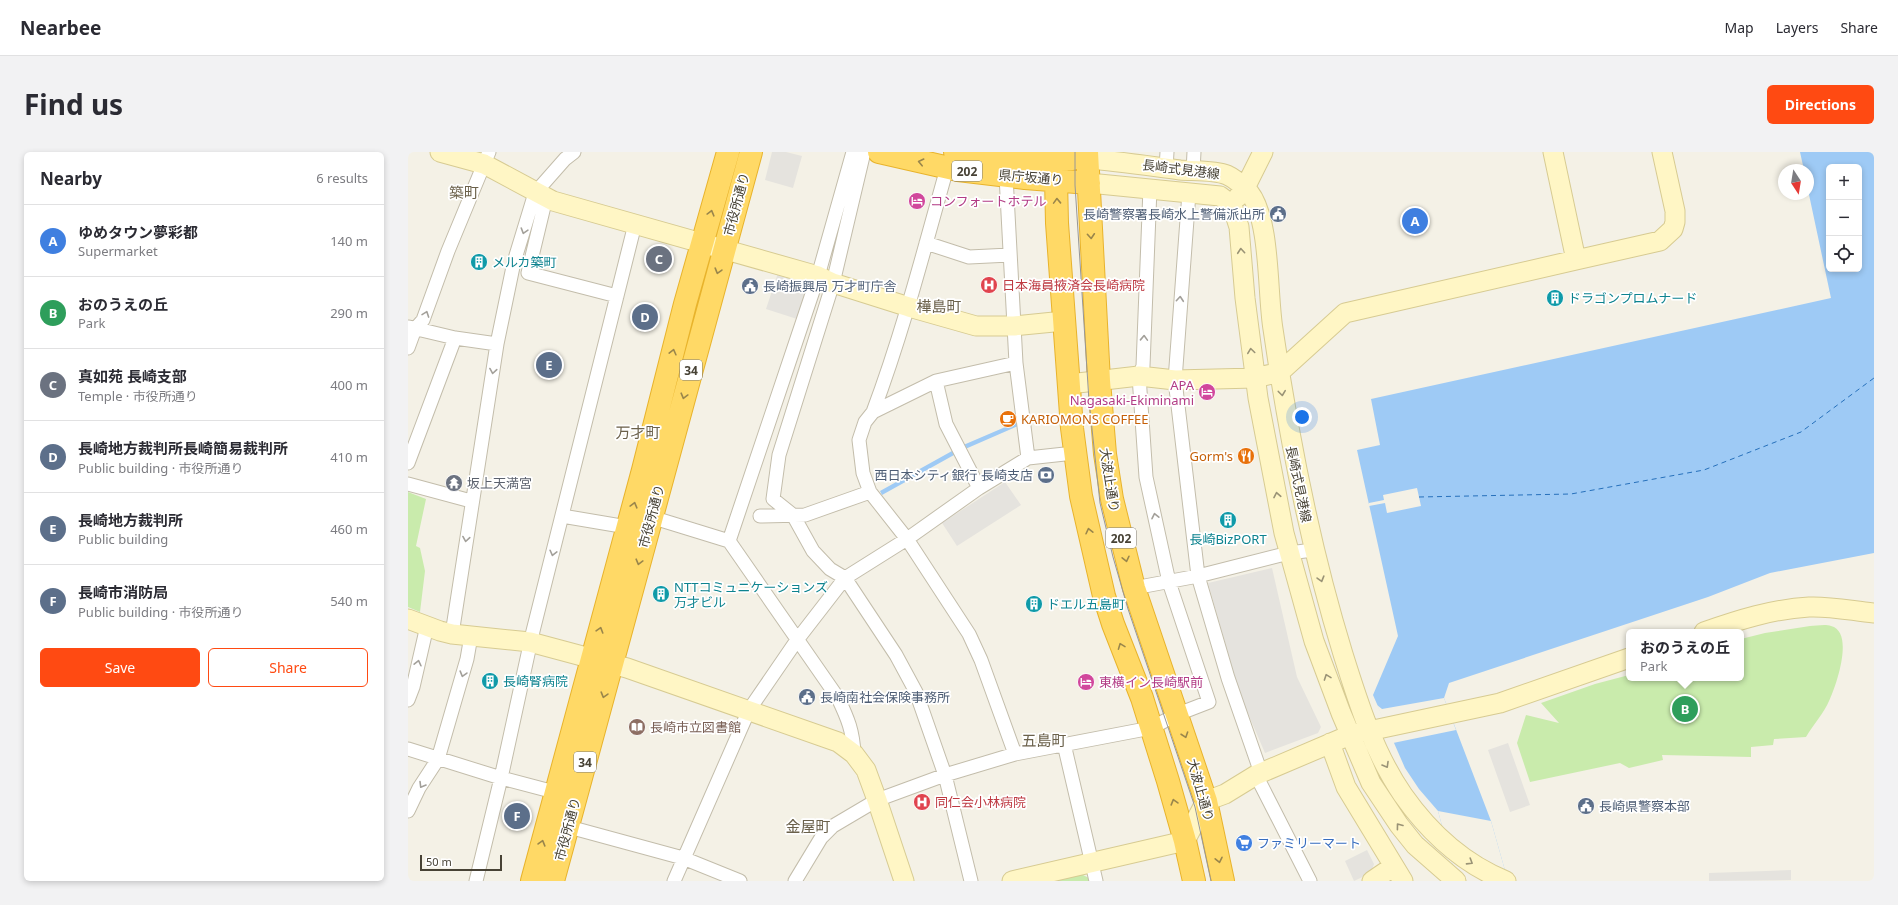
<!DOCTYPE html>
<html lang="en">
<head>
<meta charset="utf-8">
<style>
  :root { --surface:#fff; --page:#f2f2f3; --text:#2b2b33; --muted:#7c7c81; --line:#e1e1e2; --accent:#ff4a12 }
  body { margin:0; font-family:"Noto Sans","Noto Sans JP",sans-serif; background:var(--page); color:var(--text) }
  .controls { position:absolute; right:12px; top:12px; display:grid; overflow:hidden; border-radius:6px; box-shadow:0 2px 6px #0003 }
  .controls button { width:36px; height:36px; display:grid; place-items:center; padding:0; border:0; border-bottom:1px solid var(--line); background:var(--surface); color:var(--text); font:20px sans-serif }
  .compass { position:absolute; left:1370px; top:12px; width:36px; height:36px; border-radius:50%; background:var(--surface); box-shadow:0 2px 6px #0003; rotate:168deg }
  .scale { position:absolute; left:12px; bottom:10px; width:82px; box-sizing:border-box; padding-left:4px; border:2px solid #474235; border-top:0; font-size:11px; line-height:14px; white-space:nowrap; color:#474235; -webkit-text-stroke:3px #fff; paint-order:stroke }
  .you { position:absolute; left:894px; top:265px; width:14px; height:14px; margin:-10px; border:3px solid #fff; border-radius:50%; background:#1a73e8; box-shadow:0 0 0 6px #1a73e833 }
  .badge { display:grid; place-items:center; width:26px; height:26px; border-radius:50%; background:var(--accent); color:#fff; font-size:13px; font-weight:700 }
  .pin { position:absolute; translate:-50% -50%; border:2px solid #fff; box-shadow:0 1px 4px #0006 }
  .popup { position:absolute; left:1218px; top:477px; width:118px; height:52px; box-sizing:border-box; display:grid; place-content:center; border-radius:6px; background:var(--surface); filter:drop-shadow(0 1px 3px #0005); font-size:13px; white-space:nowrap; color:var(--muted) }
  .popup b { font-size:15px; color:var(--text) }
  .popup::after { content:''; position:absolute; left:50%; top:100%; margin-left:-8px; border:8px solid transparent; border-top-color:var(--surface) }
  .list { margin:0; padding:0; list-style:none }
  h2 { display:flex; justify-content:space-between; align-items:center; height:52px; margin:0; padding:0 16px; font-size:17px }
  h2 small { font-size:13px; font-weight:400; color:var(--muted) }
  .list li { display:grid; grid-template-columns:26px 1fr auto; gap:12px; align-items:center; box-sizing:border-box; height:72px; padding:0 16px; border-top:1px solid var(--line) }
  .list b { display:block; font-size:15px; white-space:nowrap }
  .list p { margin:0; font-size:13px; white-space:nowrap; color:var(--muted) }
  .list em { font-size:13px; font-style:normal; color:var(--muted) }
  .actions { display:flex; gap:8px; padding:12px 16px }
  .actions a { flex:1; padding:9px 0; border:1px solid var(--accent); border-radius:6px; text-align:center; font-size:14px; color:var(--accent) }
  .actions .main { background:var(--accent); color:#fff }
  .icon { flex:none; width:22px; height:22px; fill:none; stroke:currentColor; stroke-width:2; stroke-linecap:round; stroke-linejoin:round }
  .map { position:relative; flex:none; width:1466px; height:729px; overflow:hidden; border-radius:6px }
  header { display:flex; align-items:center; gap:24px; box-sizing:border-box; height:56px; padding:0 20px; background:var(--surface); border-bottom:1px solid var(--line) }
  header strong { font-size:19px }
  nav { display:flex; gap:22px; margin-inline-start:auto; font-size:14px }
  .intro { display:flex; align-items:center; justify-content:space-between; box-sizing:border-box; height:96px; padding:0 24px }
  h1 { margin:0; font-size:28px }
  .button { padding:10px 18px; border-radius:6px; background:var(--accent); color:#fff; font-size:14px; font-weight:700 }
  main { display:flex; gap:24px; padding:0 24px }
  aside { flex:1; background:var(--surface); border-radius:6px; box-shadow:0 2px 6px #0003 }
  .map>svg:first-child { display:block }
</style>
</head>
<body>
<header>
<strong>Nearbee</strong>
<nav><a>Map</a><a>Layers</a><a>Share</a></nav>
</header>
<div class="intro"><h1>Find us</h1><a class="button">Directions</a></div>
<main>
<aside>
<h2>Nearby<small>6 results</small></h2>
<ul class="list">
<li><span class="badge" style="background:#3f7fe0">A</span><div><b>ゆめタウン夢彩都</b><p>Supermarket</p></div><em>140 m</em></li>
<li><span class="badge" style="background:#2e9e5b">B</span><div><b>おのうえの丘</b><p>Park</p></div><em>290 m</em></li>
<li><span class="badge" style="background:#6b7280">C</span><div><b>真如苑 長崎支部</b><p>Temple · 市役所通り</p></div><em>400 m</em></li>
<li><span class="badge" style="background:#5c6f8a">D</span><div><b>長崎地方裁判所長崎簡易裁判所</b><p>Public building · 市役所通り</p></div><em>410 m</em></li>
<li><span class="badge" style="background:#5c6f8a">E</span><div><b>長崎地方裁判所</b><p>Public building</p></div><em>460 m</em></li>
<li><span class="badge" style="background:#5c6f8a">F</span><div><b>長崎市消防局</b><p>Public building · 市役所通り</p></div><em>540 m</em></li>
</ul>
<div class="actions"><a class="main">Save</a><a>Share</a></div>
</aside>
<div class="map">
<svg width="1466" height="729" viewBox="0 0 1466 729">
  <rect width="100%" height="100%" fill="#f4f1e6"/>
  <path fill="#c9ebac" d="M302,113L288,175L283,178L280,175L296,114Z
    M0,340L18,347L8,394L12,396L17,419L12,460L0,455Z
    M1402,474C1408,474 1417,472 1423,474C1447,480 1428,534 1421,549C1416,561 1405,573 1398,585L1366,587L1365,593L1343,595V605L1254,603L1255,608L1221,616L1212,611L1122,630L1109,591L1118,563L1151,571L1133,551L1187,532L1221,523V526H1333V487L1357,481Z
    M673,722L681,726L682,729H641Z"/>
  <path fill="#e5e3de" d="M364,0H378L394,4L385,36L357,28Z
    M370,121L400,130L389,167L358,157Z
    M597,330L613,353L549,394L534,371Z
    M864,416L889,525L913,575L910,581L857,601L832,543L800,431Z
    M1100,591L1122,653L1102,660L1080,598Z
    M959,698L966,712L963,721L946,729L937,709Z
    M1383,718V728L1301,729V721Z"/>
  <path fill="#9ecaf5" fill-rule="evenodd" d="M1392,0H1466V401L1362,421L1300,445L1041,531L1036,546L1083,669L1100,729H1049L1030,659L1011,637L997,616L965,543L990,484L949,298L972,293L963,247L1423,146L1400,38V18H1396ZM1421,15H1451V117H1421Z
    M609,270L610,274L555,298L474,343L472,339L553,294Z"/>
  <path fill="#f4f1e6" d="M1009,336L1013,354L979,361L977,351L961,354V351L976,348L975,343Z
    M1036,546L1048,578L985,591L969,553L974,557Z
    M1030,659L1083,669L1100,729H1049Z"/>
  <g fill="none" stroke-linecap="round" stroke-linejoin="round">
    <path stroke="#2670bb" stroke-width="1" stroke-dasharray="5 4" stroke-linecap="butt" d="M1011,345L1163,342L1296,318L1393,280L1466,226"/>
    <g stroke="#c3bdab" stroke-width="15">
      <path id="street" d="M456,0L425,131L371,303L365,347L385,363L405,399L422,417L437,426L488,503L508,540L537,623L563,729
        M758,16L759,0
        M785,19L786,0
        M598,24L608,211L620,306
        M781,41L767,228L790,424L820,526L853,621
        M138,46L120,121L209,144
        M518,91L561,105L602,103
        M1,175L47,186L89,192
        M0,196L7,177L15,168L40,99L81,0
        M528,229L538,272L571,336
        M465,260C495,180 516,98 539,16
        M0,311L47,186
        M0,332L63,349
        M154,364L225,376
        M352,364L397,363L462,340
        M243,365L321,389L430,546C440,567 445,579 446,602
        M321,389L410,124L445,0
        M726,436L790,424L881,401L905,398
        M44,482L89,192L106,110L127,41L157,7L166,0
        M0,548L5,535L19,474
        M656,592L688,729
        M0,597L93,626L154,642
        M607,602L573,508L561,482L499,387L462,340L455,321L451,288L457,270L465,260L528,229L608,211
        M848,623L902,729
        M0,659L11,636L30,607L59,507L63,484
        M161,675L275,706L332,729
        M68,729L93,626L125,479L227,72
        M266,729L341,558L389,488L437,426L499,387L571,336L620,306L666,301
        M387,729L413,686L425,674L469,648L537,623L607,602L743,576L770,562L801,550L761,430L738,325L731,224L735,214L742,36"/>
    </g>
    <g stroke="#d7cb92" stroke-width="21">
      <path id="secondary" d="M32,0L76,12L145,49L410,124L425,131L501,155L568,174H606L656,169
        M679,7C710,9 741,14 772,18C785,19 807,18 819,23C826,26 835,34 841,40C863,68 859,141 865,177C881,287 902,395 935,502C950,550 966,601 995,643C1021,680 1056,712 1098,729
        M681,31L812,44L824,53L831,75L837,146L850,246L876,381L906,489L933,561L963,631L991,673L1007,693L1048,729
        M830,45L837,36L855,0
        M1168,108L1252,89L1265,77L1267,70V59L1254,0
        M661,232L731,224L767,228L847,226L872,220L937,161L1168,108L1145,0
        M0,467L32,479L44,482L122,490L219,516L430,590L446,602L458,618L469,648L496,729
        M1296,480C1330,468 1365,457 1401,455C1422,454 1445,459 1466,461
        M922,591L938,635L995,729
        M604,729L777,689L798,649L817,642L848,623L942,583L1092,551L1221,506
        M964,729L986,714"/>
    </g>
    <g stroke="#e8b32c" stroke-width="24">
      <path id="highway" d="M471,0L550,18L617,26L681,31
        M547,0C588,9 623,8 664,7
        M650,0L648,27L649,71L664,276L673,344L696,444L705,472L734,546L760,629L777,689L786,729
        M679,0L691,229L697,302L704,347L726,436L798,649L815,729
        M124,729L235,318L277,152L320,0
        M145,729L343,0"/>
    </g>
    <use href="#street" stroke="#fff" stroke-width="13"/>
    <use href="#secondary" stroke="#fff6c5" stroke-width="19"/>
    <use href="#highway" stroke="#ffd966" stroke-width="22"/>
    <path stroke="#969696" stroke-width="1" d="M667,0V33L681,249L692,351L705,405L720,457L787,655L803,729"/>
  </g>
  <defs><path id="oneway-chevron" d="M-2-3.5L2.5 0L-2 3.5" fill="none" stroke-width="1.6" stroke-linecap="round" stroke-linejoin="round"/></defs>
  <g stroke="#9a864b">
    <use href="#oneway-chevron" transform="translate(513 10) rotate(-167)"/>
    <use href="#oneway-chevron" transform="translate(649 49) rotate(-92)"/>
    <use href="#oneway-chevron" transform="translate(303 61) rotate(-75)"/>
    <use href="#oneway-chevron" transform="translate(683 84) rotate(86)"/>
    <use href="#oneway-chevron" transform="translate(310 119) rotate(106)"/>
    <use href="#oneway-chevron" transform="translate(265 200) rotate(-76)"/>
    <use href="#oneway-chevron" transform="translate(276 244) rotate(105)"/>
    <use href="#oneway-chevron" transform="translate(226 353) rotate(-75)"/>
    <use href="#oneway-chevron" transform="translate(681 379) rotate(-103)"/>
    <use href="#oneway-chevron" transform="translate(718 407) rotate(77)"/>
    <use href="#oneway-chevron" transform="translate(231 410) rotate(105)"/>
    <use href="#oneway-chevron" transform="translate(192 478) rotate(-73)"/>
    <use href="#oneway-chevron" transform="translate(713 494) rotate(-111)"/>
    <use href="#oneway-chevron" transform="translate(196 543) rotate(106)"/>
    <use href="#oneway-chevron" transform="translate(777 583) rotate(71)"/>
    <use href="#oneway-chevron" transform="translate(766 650) rotate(-106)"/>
    <use href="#oneway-chevron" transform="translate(134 691) rotate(-74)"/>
    <use href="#oneway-chevron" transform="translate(811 708) rotate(78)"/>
  </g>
  <g stroke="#a3a09a">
    <use href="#oneway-chevron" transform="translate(116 79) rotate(107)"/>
    <use href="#oneway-chevron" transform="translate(772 147) rotate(-85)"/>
    <use href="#oneway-chevron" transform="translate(18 162) rotate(-70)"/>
    <use href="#oneway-chevron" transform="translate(736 186) rotate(-88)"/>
    <use href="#oneway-chevron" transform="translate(85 219) rotate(99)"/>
    <use href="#oneway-chevron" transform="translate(747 364) rotate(-102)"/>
    <use href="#oneway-chevron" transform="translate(58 387) rotate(99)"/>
    <use href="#oneway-chevron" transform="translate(145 401) rotate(104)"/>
    <use href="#oneway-chevron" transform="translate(10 511) rotate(-77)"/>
    <use href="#oneway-chevron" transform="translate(55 522) rotate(106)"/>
    <use href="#oneway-chevron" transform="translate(14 633) rotate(121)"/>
  </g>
  <g stroke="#9a9376">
    <use href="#oneway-chevron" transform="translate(833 99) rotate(-95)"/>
    <use href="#oneway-chevron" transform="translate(843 199) rotate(-98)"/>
    <use href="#oneway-chevron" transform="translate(874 241) rotate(83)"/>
    <use href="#oneway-chevron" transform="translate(869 343) rotate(-101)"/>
    <use href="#oneway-chevron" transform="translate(913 427) rotate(74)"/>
    <use href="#oneway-chevron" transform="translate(919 525) rotate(-110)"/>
    <use href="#oneway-chevron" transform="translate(978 613) rotate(60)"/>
    <use href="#oneway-chevron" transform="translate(991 674) rotate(-127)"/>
    <use href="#oneway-chevron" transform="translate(1062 710) rotate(32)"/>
  </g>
  <defs>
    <g id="hotel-disc" transform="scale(0.9)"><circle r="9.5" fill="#d1479c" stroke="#fff"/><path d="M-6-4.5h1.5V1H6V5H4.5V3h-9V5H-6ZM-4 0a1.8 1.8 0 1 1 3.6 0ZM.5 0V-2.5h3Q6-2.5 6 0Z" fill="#fff"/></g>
    <g id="civic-disc" transform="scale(0.9)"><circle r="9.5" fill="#5c6f8a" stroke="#fff"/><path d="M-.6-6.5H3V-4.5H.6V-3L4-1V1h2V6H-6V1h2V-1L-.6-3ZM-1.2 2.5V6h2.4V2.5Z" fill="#fff"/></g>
    <g id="building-disc" transform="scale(0.9)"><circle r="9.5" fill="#0f9aa8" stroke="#fff"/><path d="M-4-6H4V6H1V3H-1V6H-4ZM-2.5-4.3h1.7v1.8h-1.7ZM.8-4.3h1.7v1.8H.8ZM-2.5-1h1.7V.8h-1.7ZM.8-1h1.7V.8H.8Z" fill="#fff"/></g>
    <g id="hospital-disc" transform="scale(0.9)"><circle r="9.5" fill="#e0444e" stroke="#fff"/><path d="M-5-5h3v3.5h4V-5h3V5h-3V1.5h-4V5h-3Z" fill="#fff"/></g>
    <g id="cafe-disc" transform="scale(0.9)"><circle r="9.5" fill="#e8710a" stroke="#fff"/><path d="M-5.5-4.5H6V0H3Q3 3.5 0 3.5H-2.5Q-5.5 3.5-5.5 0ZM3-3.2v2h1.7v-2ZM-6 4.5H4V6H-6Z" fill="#fff"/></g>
    <g id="restaurant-disc" transform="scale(0.9)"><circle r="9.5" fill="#e8710a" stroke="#fff"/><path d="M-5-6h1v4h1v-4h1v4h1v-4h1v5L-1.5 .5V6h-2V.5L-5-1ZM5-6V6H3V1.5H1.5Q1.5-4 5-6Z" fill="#fff"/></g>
    <g id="bank-disc" transform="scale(0.9)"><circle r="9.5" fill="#5c6f8a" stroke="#fff"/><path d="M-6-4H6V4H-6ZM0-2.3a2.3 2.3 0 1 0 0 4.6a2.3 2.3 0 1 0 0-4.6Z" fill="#fff"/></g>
    <g id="temple-disc" transform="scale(0.9)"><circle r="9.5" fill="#6b7280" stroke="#fff"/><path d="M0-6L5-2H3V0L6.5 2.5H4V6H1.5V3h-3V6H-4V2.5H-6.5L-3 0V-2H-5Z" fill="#fff"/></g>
    <g id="library-disc" transform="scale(0.9)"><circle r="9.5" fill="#8d6e63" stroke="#fff"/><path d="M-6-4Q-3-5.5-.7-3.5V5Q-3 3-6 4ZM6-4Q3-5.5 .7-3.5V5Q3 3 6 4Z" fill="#fff"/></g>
    <g id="supermarket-disc" transform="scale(0.9)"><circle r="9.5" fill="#3f7fe0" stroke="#fff"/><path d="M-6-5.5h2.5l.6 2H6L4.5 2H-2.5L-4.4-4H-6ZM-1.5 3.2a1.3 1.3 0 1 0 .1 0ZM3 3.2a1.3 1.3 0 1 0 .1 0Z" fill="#fff"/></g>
  </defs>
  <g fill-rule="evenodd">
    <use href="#hotel-disc" x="509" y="49"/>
    <use href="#civic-disc" x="870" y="62"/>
    <use href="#building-disc" x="71" y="110"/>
    <use href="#hospital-disc" x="581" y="133"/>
    <use href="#civic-disc" x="342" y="134"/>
    <use href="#building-disc" x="1147" y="146"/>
    <use href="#hotel-disc" x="799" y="240"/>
    <use href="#cafe-disc" x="600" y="267"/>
    <use href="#restaurant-disc" x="838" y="304"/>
    <use href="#bank-disc" x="638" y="323"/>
    <use href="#temple-disc" x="46" y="331"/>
    <use href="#building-disc" x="820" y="368"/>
    <use href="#building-disc" x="253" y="442"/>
    <use href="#building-disc" x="626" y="452"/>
    <use href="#building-disc" x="82" y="529"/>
    <use href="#hotel-disc" x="678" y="530"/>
    <use href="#civic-disc" x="399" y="545"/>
    <use href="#library-disc" x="229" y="575"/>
    <use href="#hospital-disc" x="514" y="650"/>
    <use href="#civic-disc" x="1178" y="654"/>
    <use href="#supermarket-disc" x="836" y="691"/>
  </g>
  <g text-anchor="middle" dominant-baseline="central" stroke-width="3.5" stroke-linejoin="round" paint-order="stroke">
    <g fill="#fff" stroke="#7e7b72" stroke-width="1">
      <rect x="544" y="9" width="30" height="20" rx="3"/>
      <rect x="272" y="208" width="22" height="20" rx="3"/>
      <rect x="698" y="376" width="30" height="20" rx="3"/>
      <rect x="166" y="600" width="22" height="20" rx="3"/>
    </g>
    <g font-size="12" font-weight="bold" fill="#474235">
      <text x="559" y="19">202</text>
      <text x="283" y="218">34</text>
      <text x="713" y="386">202</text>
      <text x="177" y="610">34</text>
    </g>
    <g font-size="13" fill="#474235" stroke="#fff">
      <text transform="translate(773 17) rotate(7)">長崎式見港線</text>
      <text transform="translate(623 25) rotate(5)">県庁坂通り</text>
      <text transform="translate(328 52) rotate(-75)">市役所通り</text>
      <text transform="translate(702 328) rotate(81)">大波止通り</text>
      <text transform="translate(891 332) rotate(78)">長崎式見港線</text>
      <text transform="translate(243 364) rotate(-75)">市役所通り</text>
      <text transform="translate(793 638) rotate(74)">大波止通り</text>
      <text transform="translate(159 677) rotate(-75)">市役所通り</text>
    </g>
    <g font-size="13" fill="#b23c85" stroke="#fff" text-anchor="start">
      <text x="522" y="49">コンフォートホテル</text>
      <text x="786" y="233" text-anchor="end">APA<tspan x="786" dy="15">Nagasaki-Ekiminami</tspan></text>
      <text x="691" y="530">東横イン長崎駅前</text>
    </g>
    <g font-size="13" fill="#4e5e75" stroke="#fff" text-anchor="start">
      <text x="857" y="62" text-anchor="end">長崎警察署長崎水上警備派出所</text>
      <text x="355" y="134">長崎振興局 万才町庁舎</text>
      <text x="625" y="323" text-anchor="end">西日本シティ銀行 長崎支店</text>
      <text x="412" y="545">長崎南社会保険事務所</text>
      <text x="1191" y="654">長崎県警察本部</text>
    </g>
    <g font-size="13" fill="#0d838f" stroke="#fff" text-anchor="start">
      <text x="84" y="110">メルカ築町</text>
      <text x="1160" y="146">ドラゴンプロムナード</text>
      <text x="820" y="387" text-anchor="middle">長崎BizPORT</text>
      <text x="266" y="435">NTTコミュニケーションズ<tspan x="266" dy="15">万才ビル</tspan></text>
      <text x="639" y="452">ドエル五島町</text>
      <text x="95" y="529">長崎腎病院</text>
    </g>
    <g font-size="13" fill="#be3a42" stroke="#fff" text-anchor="start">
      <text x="594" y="133">日本海員掖済会長崎病院</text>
      <text x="527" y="650">同仁会小林病院</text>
    </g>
    <g font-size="13" fill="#c56008" stroke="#fff" text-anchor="start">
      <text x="613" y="267">KARIOMONS COFFEE</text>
      <text x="825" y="304" text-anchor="end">Gorm's</text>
    </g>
    <g font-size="13" fill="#5b616d" stroke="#fff" text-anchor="start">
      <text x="59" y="331">坂上天満宮</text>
    </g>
    <g font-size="13" fill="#785e54" stroke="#fff" text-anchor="start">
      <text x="242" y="575">長崎市立図書館</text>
    </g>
    <g font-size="13" fill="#366cbe" stroke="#fff" text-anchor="start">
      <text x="849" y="691">ファミリーマート</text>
    </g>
    <g font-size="15" fill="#6b614b" stroke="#fff">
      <text x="56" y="40">築町</text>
      <text x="531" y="154">樺島町</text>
      <text x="230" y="280">万才町</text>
      <text x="636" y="588">五島町</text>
      <text x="400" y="674">金屋町</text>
    </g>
  </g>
</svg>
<div class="controls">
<button>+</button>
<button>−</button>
<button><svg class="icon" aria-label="locate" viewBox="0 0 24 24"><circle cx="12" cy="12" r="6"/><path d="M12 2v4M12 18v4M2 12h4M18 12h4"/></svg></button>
</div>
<svg class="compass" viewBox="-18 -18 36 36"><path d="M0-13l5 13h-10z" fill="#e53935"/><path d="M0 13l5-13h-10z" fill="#7c7c81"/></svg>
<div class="scale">50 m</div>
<div class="you"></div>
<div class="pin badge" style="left:1007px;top:69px;background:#3f7fe0">A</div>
<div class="pin badge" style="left:1277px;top:557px;background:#2e9e5b">B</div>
<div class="popup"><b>おのうえの丘</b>Park</div>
<div class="pin badge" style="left:251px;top:107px;background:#6b7280">C</div>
<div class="pin badge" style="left:237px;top:165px;background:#5c6f8a">D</div>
<div class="pin badge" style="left:141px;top:213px;background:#5c6f8a">E</div>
<div class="pin badge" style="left:109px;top:664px;background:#5c6f8a">F</div>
</div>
</main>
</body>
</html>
